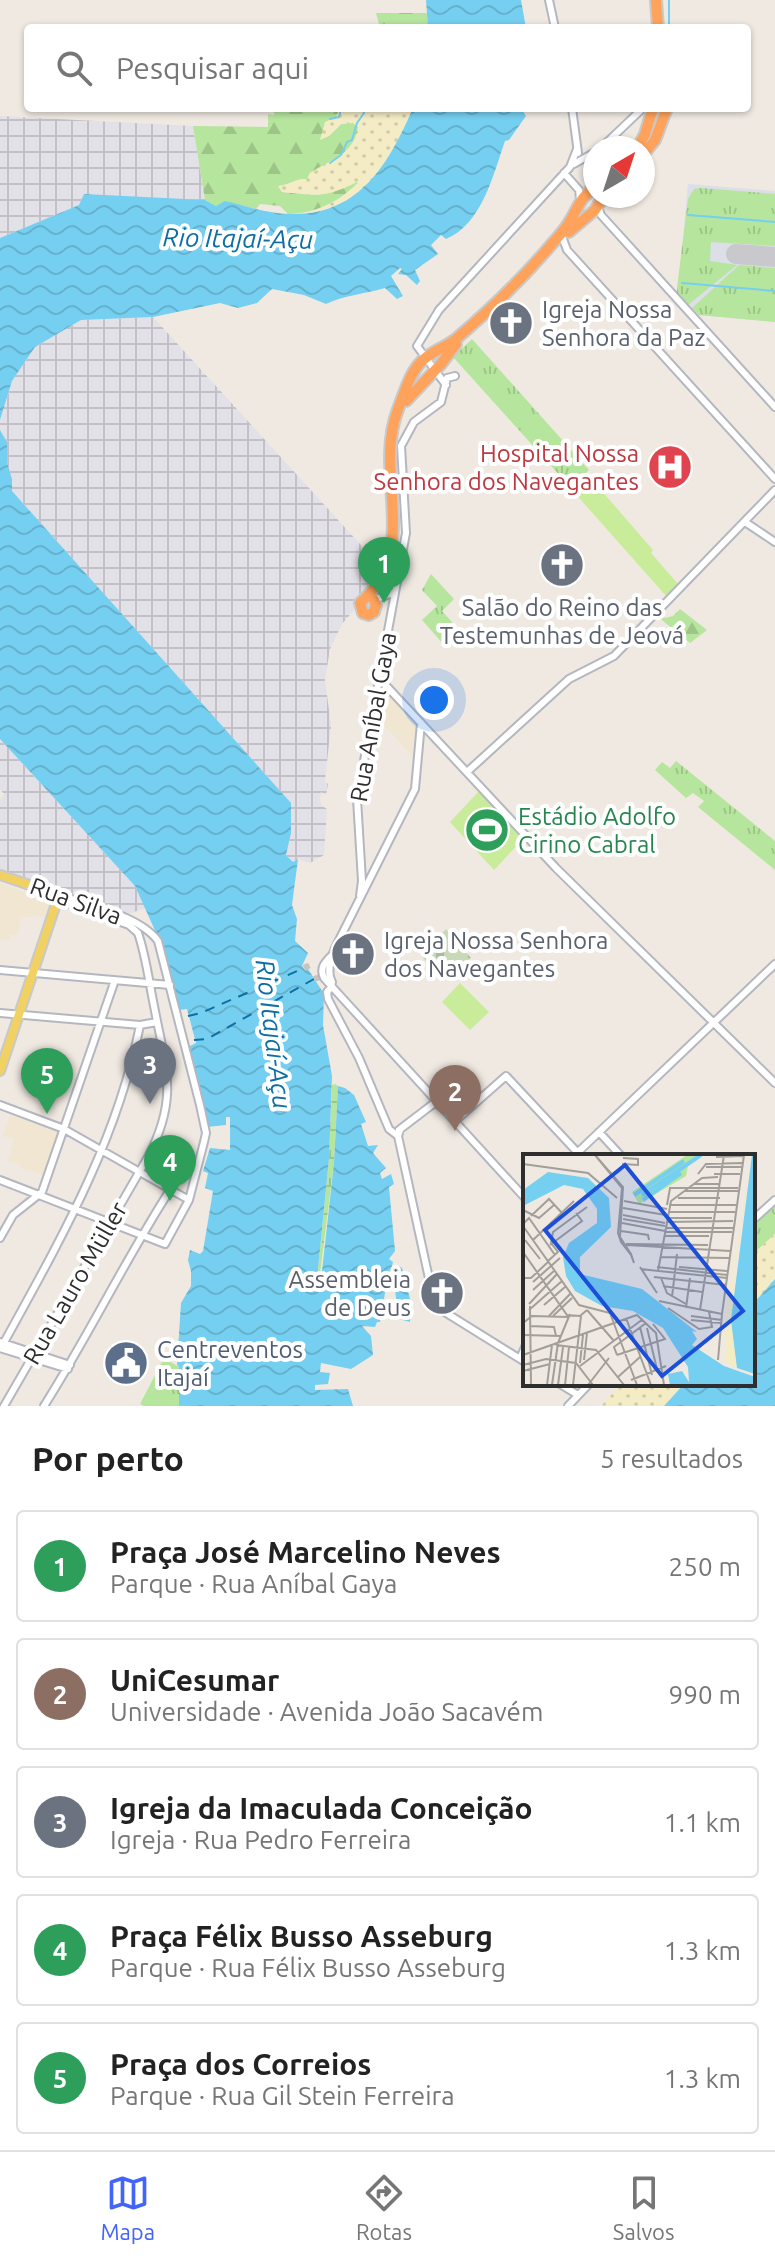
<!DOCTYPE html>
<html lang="pt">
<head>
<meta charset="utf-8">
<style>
  :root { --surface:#fff; --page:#f2f2f2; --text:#222; --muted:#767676; --line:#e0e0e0; --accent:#4264fb }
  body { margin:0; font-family:Ubuntu,sans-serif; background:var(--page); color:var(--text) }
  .compass { position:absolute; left:583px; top:136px; width:72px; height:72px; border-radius:50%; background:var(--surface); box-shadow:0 2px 6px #0004; rotate:39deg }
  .you { position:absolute; left:434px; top:700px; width:28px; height:28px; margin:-20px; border:6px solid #fff; border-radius:50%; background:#1a73e8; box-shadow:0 0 0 12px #1a73e833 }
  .badge { display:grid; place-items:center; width:52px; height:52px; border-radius:50%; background:var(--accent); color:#fff; font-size:26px; font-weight:700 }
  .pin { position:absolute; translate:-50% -66px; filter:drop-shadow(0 2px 4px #0008) }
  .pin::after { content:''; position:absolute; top:42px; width:28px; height:24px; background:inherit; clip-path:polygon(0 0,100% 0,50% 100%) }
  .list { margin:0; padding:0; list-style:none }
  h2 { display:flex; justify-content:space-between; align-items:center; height:104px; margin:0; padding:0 32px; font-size:34px }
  h2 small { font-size:26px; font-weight:400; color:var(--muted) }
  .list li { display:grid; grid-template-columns:52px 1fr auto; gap:24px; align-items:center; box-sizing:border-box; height:112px; margin:0 16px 16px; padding:0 16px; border:2px solid var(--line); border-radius:8px }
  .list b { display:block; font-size:30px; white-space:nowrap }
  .list p { margin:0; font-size:26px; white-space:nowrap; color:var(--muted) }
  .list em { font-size:26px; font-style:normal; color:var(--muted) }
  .icon { flex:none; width:44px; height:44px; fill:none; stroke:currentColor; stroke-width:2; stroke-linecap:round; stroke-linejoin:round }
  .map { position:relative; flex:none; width:775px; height:1406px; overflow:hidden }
  .search { position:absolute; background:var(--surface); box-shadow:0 2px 6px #0004; left:24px; right:24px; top:24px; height:88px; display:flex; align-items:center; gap:20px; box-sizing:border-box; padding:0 28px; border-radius:8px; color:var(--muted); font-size:30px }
  .sheet { height:744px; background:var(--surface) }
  nav { display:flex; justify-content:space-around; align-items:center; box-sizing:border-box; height:112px; border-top:2px solid var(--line); background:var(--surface); font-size:22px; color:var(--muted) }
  nav a { display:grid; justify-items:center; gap:4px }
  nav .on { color:var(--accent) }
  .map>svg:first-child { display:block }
</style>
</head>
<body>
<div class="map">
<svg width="775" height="1406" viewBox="0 0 775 1406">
  <defs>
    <pattern id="industrial-grid" width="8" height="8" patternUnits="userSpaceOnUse" patternTransform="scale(2)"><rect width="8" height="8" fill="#e3e1e8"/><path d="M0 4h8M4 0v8" fill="none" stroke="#c3c1c7"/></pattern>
    <pattern id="grass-tufts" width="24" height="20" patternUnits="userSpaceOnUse" patternTransform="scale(2)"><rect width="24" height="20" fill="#b6e59e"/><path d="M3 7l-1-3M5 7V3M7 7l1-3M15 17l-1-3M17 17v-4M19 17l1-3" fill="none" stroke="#9dc588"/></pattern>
    <pattern id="forest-firs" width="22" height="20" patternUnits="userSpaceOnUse" patternTransform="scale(2)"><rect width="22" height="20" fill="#b6e59e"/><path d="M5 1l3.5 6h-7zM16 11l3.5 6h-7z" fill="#9dc588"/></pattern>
    <pattern id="wetland-marsh" width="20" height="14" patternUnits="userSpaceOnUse" patternTransform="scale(2)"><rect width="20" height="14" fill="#b6e59e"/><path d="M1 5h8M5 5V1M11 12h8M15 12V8" fill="none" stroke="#9dc588"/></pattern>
    <pattern id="sand-dots" width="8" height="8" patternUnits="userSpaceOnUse" patternTransform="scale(2)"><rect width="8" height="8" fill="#f3ecc5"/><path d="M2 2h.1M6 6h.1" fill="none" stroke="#d1cbaa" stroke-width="1.8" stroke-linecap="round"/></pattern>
    <pattern id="cemetery-stones" width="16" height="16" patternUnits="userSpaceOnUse" patternTransform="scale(2)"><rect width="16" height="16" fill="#c8d9b8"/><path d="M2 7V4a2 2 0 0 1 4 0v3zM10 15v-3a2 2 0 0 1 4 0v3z" fill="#acbb9e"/></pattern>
    <pattern id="water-waves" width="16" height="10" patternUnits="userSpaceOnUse" patternTransform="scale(2)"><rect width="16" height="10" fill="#75cff0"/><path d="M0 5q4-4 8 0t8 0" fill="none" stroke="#66b2ce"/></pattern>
  </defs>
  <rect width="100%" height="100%" fill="#efe9e1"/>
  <path fill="url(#industrial-grid)" d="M0,116L193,126L205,200L159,199L79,205L0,238Z
    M153,317L381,567L368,594L342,624L330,649L325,680L331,725L325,781L328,784L326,795L321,792L320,798L321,805L327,809L324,855L310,863L298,859L293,862L286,855L291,833V803L11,490L12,479L7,462V442L0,430V420L12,381L35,347L81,320Z
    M0,739L135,886L146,908L125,915L0,870V800L4,794L0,789Z"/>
  <path fill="#f0e6d1" d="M384,688L416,722L415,759L381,722L375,721L381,689Z
    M0,883L53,903L48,918L33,915L32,917H21L17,935H10V940H0Z
    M10,1115L60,1133L45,1175L20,1168L21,1164L8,1161L14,1139L3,1136Z"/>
  <path fill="#dcdee8" d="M688,184L775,191V322L699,315L678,293Z"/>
  <path fill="url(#grass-tufts)" d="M701,188L775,194V246L711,242L710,261L737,265L688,305L677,292V288L688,199L694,189Z
    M739,265L775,268V322L699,315L692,308Z
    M472,339L589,470L571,488L453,357Z
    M431,574L454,599L442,611L460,631L445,646L422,620L437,606L422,590Z
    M676,761L775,841V870L698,807L704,801L693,793L686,798L655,770L662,762L670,768Z
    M775,1204V1234L753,1254V1227Z
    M164,1358L179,1367V1406H144L140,1404Z"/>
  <path fill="url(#forest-firs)" d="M376,13H427L428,28H380Z
    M262,108H340L329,136L341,124L353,123L358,127L356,143L348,152L310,173L307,179C296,178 290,185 279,186L282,192C318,195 323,199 356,181L358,183C338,202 317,213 288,214L280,206L260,204L256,209L225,202L216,206L205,200L193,126L268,127V114L274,115V111Z
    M680,609L707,630L690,643L657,616L661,613L665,618L673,616Z"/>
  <path fill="url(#wetland-marsh)" d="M335,1084L338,1086L334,1163L319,1282L317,1279L329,1159L332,1085Z"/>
  <path fill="url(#sand-dots)" d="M340,108H413C397,145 378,190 337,205C328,209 317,211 307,214L340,199L358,183L357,182C323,199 317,195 282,192L278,186C289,185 296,178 307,179L310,173C332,159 354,154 358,127L353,123L341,124L329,136L320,140L325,122L336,117Z
    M775,1234V1279L753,1304V1254Z
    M621,1384H684L664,1406H601Z"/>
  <path fill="url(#cemetery-stones)" d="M446,929L471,958L445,981L421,956Z"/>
  <path fill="#c9ec9a" d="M587,474L653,550L651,553L678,584L667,597L565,482L571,488Z
    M481,789L525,837L494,870L450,822Z
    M460,983L489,1012L470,1030L442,1002Z"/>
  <path fill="url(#water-waves)" d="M426,0H521L526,28H428Z
    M413,108H521L526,116L509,140L505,141C493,175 482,224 446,239L441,235L431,245L438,254L415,270L420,281L417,285L406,275L398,274L402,269L400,268L391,276L403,296L397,299L385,288C365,294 345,295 326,304L304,295L272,289L257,303L238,308L220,303L153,317L81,320L35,347L12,381L0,420V238L79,205L84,194L205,200L216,206L225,201C246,206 270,214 292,214C360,215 389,163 413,108Z
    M0,430L7,442V462L12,479V491L291,803V833L286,855L293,862L298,859L292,905L297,919L295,941L308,953L302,966L305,970L308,969L324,994L323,1025L332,1076L329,1159L317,1279L319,1282L321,1280L334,1163L338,1086L345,1088L354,1095L366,1122L361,1124L368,1146L378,1145L373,1153L386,1168L380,1173L382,1179L391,1174L394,1184L389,1187L395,1251L389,1259L393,1262L389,1277L391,1281L394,1279L399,1266L402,1268L411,1303L410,1322L399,1319L404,1314L395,1313L397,1309L395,1288L386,1287L380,1322H377L375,1327L362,1326L371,1336L373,1355L351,1369L321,1363L320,1372L330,1373L328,1384L315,1385V1390L348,1389L353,1406H179V1367L177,1365L181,1303L191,1286V1271L188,1260L190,1250L200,1254L203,1251L213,1191L205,1188L208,1173L203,1171L210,1148L230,1150V1117H226V1125L207,1127L188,1047L196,1043L187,1009L180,1010L166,955L135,886L0,739Z
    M775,1279V1406H664L684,1384H753V1304Z"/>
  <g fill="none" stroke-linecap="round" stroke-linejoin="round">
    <path stroke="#75cff0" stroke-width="2" d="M669,0V28
      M330,119L339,117L341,109L347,108
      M330,163L341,155L347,142L352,140L357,123L364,113L363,109
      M688,215L775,222
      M682,283L775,291"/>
    <path stroke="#0d6fa3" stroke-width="2" stroke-dasharray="10 8" stroke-linecap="butt" d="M188,1016L201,1013L304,968
      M194,1040L207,1039L314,979"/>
    <path stroke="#c9c8cc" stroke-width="20" d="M736,254L775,257"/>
    <path stroke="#c8c4bd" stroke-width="6" stroke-dasharray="6 3" stroke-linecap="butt" d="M304,968L312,964
      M314,979L320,977"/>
    <g stroke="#b4b7c1" stroke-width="10">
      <path id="secondary" d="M549,0L555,28
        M572,108L578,153
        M601,148L643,108
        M574,164L595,152
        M564,173L579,190L580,199
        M598,207L601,215L775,407
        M563,239L567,250L775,479
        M446,385L417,346L439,310L570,167L577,149
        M745,522L775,542
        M374,600L395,592
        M379,678L556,868L775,1083
        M467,772L569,679L614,656L775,490
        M360,896L362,881L357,799L406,533L401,446L414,422L441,402L447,378L455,376
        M332,955C325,962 319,968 324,978L525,1198
        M0,970L170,985
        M332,982C326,972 331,958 335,948L415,789L421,723
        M332,986L327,992L328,999L359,1058L389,1129L398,1136
        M0,1013L140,1025L157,1022
        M0,1105L64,1129L189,1200
        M455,1121L506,1076L578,1153
        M399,1130L437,1101
        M400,1130L398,1136L435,1306L525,1362
        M599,1132L621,1156
        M574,1156L775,964
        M0,1180L165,1244L189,1200L204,1142L206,1133L200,1105L158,941C140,916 88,905 59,895
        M753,1220L775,1200
        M0,1238L13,1215L42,1192L115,980
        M0,1342L70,1365
        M0,1348L68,1369
        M1,1348C58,1244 117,1143 140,1025
        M520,1359L525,1347
        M560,1384L578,1395
        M4,1406L148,1157C179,1097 166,1069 154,1006C149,982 146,956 138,933L129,925L58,900
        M44,1406C89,1335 125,1260 170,1190
        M568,1406L589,1384"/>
    </g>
    <g stroke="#c9c9c9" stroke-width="12">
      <path id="primary" d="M0,875L59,895L0,1071"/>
    </g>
    <g stroke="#c9c9c9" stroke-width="14">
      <path id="highway" d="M656,0L658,28
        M638,148L645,134L653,108
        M643,155L655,140L667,108
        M569,232L595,210L604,196
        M406,401L441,364L456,344
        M374,600L376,605L374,612L369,615L363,613L360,603C421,550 374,477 397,412C403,397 409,375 420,363C429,352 445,348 456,339C490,310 522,279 551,245C558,237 565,230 570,221C578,208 581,196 595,187"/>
    </g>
    <use href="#secondary" stroke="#fff" stroke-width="6"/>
    <use href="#primary" stroke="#f2d163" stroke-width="8"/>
    <use href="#highway" stroke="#ffa35c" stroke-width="10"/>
  </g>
  <defs>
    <g id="church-disc" transform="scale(2.3)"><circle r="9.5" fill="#6b7280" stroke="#fff"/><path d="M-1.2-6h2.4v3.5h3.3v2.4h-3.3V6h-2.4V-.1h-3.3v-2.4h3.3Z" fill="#fff"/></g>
    <g id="hospital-disc" transform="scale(2.3)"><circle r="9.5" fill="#e0444e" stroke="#fff"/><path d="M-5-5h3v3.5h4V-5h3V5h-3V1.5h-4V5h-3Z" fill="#fff"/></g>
    <g id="stadium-disc" transform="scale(2.3)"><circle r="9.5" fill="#2e9e5b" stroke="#fff"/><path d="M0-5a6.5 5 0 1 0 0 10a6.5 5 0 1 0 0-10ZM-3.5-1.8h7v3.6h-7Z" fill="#fff"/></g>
    <g id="civic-disc" transform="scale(2.3)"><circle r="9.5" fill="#5c6f8a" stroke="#fff"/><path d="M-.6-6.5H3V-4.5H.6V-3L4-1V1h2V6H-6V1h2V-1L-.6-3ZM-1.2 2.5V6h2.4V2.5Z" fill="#fff"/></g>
  </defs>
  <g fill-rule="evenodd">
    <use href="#church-disc" x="511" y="323"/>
    <use href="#hospital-disc" x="670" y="467"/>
    <use href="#church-disc" x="562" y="565"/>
    <use href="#stadium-disc" x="487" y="830"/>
    <use href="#church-disc" x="353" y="954"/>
    <use href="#church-disc" x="442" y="1293"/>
    <use href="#civic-disc" x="126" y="1363"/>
  </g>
  <g text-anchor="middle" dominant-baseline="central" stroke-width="8" stroke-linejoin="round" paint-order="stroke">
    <g font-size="24" fill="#5b616d" stroke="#fff" text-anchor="start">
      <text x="542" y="309">Igreja Nossa<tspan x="542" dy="28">Senhora da Paz</tspan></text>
      <text x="562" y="607" text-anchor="middle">Salão do Reino das<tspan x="562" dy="28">Testemunhas de Jeová</tspan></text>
      <text x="384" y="940">Igreja Nossa Senhora<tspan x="384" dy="28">dos Navegantes</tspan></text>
      <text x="411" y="1279" text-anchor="end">Assembleia<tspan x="411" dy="28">de Deus</tspan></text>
    </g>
    <g font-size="24" fill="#be3a42" stroke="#fff" text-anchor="end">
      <text x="639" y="453">Hospital Nossa<tspan x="639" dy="28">Senhora dos Navegantes</tspan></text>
    </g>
    <g font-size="24" fill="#2e2e2e" stroke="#fff">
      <text transform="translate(373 717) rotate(-80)">Rua Aníbal Gaya</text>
      <text transform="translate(76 901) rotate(20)">Rua Silva</text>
      <text transform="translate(75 1283) rotate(-60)">Rua Lauro Müller</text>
    </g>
    <g font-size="24" fill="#27864d" stroke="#fff" text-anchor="start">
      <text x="518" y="816">Estádio Adolfo<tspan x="518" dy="28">Cirino Cabral</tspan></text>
    </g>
    <g font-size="24" fill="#4e5e75" stroke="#fff" text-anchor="start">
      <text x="157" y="1349">Centreventos<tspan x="157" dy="28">Itajaí</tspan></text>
    </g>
    <g font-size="26" font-style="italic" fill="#0d6fa3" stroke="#fff">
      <text transform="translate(238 238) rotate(1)">Rio Itajaí-Açu</text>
      <text transform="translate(274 1034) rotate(83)">Rio Itajaí-Açu</text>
    </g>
  </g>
  <g transform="translate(523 1154)">
    <rect width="232" height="232" fill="#efe9e1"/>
    <path d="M164,1H176L116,42L165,12L163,22L116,50L109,38Z" fill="#b6e59e"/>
    <path d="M229,1L210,124L214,214L202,207V162Z" fill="#f3ecc5"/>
    <path d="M229,1H232V220L214,214L208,166ZM25,18L65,24L86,44L88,73L57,103V120L119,135L174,178L169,177L174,185L169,191L201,212L232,223V231H147L145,220L159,217L166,228L165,213L140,174L110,157L79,152L52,137L43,122L40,103L46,89L74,69V55L60,35L41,31L0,52V36Z" fill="#75cff0"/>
    <path fill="none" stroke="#75cff0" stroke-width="4" d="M111,41L161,7M119,41L178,1M120,46L158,19"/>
    <path fill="none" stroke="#a29e99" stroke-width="2" d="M72,1L99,34L95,79L98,88L108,101L111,109L108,100L97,83L100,33L72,1M193,3L220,2M0,10L65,19L94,44M99,10L115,11V5L100,4M183,13H219M175,20L183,10L219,9M191,20H217M171,30H197M161,37H215M155,44H197M101,47L144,55M144,51L147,34H215M146,51H213M100,54L143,61M0,56L16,64L31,51M145,58H212M100,61L142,69M8,62L26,45L39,59M146,64H189M100,65L142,72M143,68L210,67M99,69L142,77M0,70L6,64L32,101M0,72L56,151L87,159L114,231M143,74H210M98,77L125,81L126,86M142,78H209M142,82H186M2,86L17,105M10,86L51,47M103,90L185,91M27,91L59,67L53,59M104,91L207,97M0,98L44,161L57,162L64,156M137,103L206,104M25,107L35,98L28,89L30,78L64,53M117,113L134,139M134,113L204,121M156,113L204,117M118,115L135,117L148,47L179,24L195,23M136,117L204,124M131,123L203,131M0,124H8L25,108M138,124L144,139L163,150M10,128L37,104M140,132L179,138M10,136L32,116M149,143L154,100M136,147L199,160L221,1M6,150L34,120M21,151L42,133M7,152L8,231M145,154L176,175L189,173L186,158M163,154L167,124M6,156L39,127M64,156L91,187M177,156L201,1M26,162L47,140M30,162L49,144M168,162L199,166M103,164L128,231M168,166L198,169M0,169L9,162L45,163M7,172L31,173L33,182M117,173L129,221M124,174L134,215M0,181L38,182M35,189L47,160M33,191L73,196L101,231M0,201L114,161L133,179L141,231M94,201L142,185L130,170M94,201L91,193L123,169M61,206L64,179M195,206L199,160M57,209L60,181M0,211L23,205L53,209L70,231M57,212L120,165M0,217L27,210M95,223L117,203M108,226L143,212M24,231L29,191M29,231L35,189M35,231L40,193M42,231L46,193M50,231L58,162M65,231L86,204"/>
    <path fill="#1d4ed8" fill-opacity="0.15" stroke="#1d4ed8" stroke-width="4" d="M102,11L220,157L139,222L22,76Z"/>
    <rect width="232" height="232" fill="none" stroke="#2e2e2e" stroke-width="4"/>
  </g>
</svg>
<svg class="compass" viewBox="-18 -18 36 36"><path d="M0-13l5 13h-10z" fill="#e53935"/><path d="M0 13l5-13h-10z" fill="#767676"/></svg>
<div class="you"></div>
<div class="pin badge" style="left:384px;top:603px;background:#2e9e5b">1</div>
<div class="pin badge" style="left:455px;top:1131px;background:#8d6e63">2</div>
<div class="pin badge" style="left:150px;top:1104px;background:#6b7280">3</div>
<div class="pin badge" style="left:170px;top:1201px;background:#2e9e5b">4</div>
<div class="pin badge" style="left:47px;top:1114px;background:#2e9e5b">5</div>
<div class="search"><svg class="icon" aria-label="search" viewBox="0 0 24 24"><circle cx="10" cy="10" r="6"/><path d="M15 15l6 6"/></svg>Pesquisar aqui</div>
</div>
<section class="sheet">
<h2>Por perto<small>5 resultados</small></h2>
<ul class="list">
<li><span class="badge" style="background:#2e9e5b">1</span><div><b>Praça José Marcelino Neves</b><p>Parque · Rua Aníbal Gaya</p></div><em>250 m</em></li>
<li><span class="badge" style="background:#8d6e63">2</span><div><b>UniCesumar</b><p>Universidade · Avenida João Sacavém</p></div><em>990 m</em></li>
<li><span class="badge" style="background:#6b7280">3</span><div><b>Igreja da Imaculada Conceição</b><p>Igreja · Rua Pedro Ferreira</p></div><em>1.1 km</em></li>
<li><span class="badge" style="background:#2e9e5b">4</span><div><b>Praça Félix Busso Asseburg</b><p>Parque · Rua Félix Busso Asseburg</p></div><em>1.3 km</em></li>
<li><span class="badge" style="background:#2e9e5b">5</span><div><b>Praça dos Correios</b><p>Parque · Rua Gil Stein Ferreira</p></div><em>1.3 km</em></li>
</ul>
</section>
<nav>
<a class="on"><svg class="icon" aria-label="map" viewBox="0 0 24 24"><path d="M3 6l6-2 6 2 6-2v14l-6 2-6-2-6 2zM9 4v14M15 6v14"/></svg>Mapa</a>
<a><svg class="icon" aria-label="directions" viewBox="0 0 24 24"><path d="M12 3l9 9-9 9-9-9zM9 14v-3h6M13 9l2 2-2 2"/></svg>Rotas</a>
<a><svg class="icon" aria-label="saved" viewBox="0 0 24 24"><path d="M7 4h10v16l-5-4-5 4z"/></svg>Salvos</a>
</nav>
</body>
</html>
